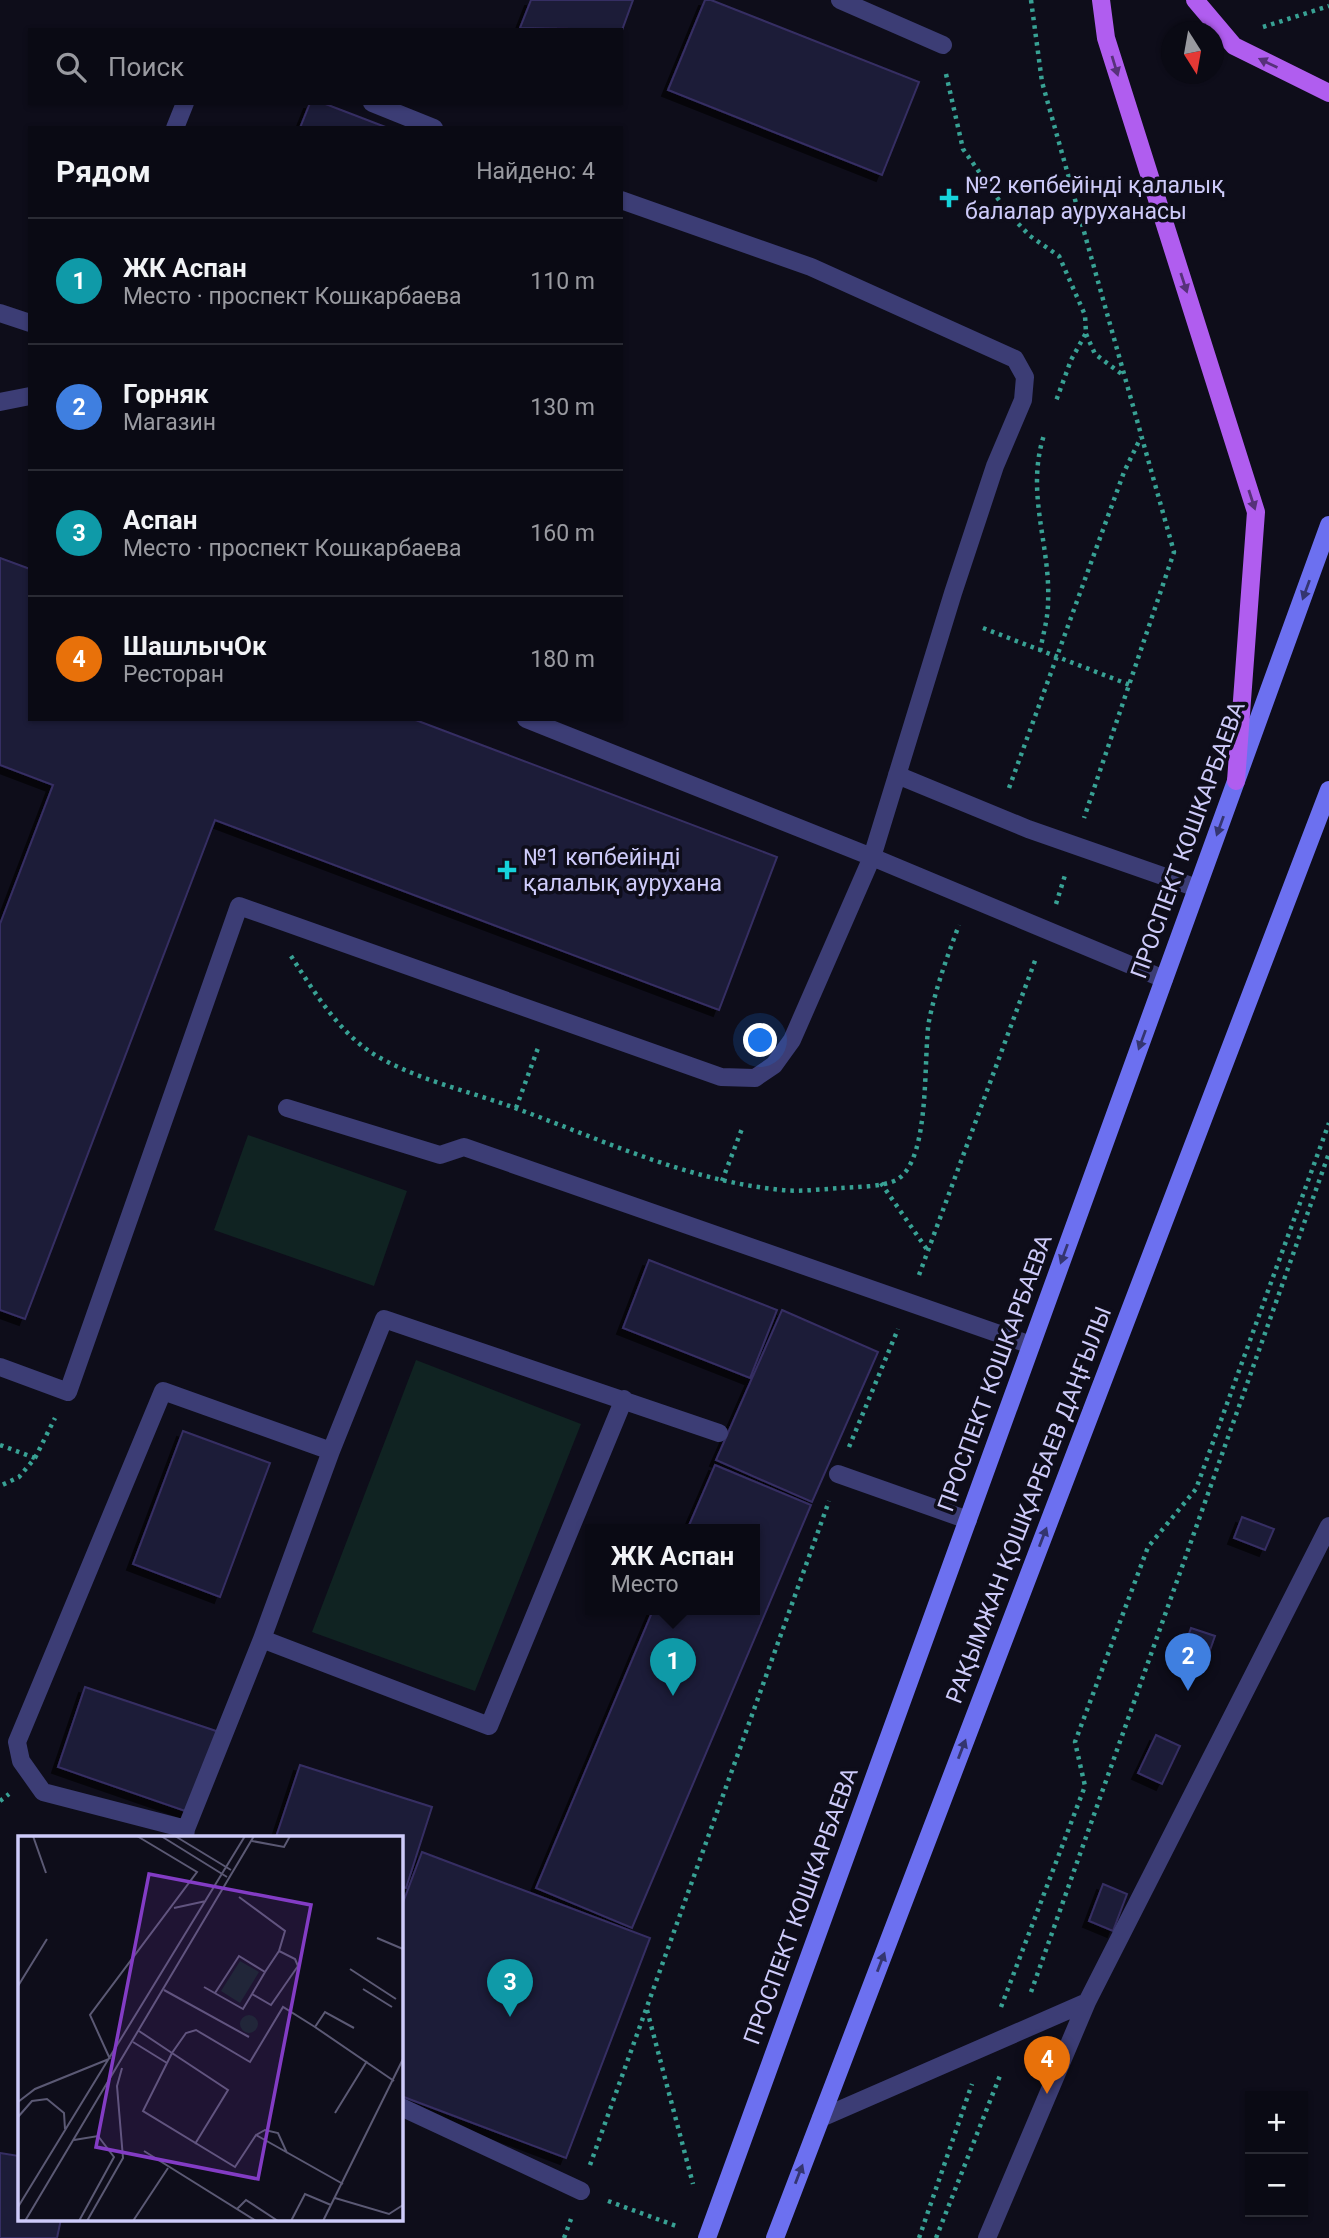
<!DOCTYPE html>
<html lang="ru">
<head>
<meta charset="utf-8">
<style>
  :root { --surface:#0a0a14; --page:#181822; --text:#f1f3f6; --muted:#999aa0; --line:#2a2b34; --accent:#b45309 }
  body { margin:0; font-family:Roboto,sans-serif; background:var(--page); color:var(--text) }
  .controls { position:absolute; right:21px; bottom:21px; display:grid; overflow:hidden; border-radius:0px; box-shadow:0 2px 5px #0004 }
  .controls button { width:63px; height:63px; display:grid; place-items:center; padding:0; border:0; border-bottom:2px solid var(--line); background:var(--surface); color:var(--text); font:35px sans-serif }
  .compass { position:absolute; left:1161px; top:21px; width:63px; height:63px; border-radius:50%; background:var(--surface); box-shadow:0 2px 5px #0004; rotate:169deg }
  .you { position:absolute; left:761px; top:1041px; width:24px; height:24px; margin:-18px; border:5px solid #fff; border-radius:50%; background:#1a73e8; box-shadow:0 0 0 10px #1a73e833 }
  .badge { display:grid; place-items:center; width:46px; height:46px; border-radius:50%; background:var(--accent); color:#fff; font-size:23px; font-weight:700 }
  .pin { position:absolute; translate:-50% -58px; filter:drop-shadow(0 2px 4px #0008) }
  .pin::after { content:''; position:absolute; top:37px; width:24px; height:21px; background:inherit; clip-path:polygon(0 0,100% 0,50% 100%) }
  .popup { position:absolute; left:585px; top:1524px; width:175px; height:91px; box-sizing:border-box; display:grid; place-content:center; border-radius:0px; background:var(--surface); filter:drop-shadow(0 2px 5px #0005); font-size:23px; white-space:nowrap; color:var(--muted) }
  .popup b { font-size:26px; color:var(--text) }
  .popup::after { content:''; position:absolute; left:50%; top:100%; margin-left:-14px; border:14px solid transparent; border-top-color:var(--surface) }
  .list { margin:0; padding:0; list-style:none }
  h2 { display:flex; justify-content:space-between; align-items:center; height:91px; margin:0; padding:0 28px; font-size:30px }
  h2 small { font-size:23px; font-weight:400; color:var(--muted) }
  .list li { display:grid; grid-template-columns:46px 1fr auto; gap:21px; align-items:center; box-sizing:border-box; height:126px; padding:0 28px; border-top:2px solid var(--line) }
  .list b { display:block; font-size:26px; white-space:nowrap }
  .list p { margin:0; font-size:23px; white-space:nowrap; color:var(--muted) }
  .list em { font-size:23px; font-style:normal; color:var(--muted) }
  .icon { flex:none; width:38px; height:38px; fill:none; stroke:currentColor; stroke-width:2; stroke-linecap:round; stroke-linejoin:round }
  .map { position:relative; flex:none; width:1329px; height:2238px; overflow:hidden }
  .search { position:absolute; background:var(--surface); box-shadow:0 2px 5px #0004; left:28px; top:28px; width:595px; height:77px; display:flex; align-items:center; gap:18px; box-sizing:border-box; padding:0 24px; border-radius:0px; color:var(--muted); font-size:26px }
  .panel { position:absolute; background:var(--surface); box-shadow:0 2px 5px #0004; left:28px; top:126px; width:595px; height:595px; border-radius:0px }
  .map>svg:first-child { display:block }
</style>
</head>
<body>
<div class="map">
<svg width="1329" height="2238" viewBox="0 0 1329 2238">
  <defs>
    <filter id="shadow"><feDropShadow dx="-6" dy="6" stdDeviation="0" flood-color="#0009"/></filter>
  </defs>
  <rect width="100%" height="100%" fill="#0e0d1a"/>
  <path fill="#102322" d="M248,1135L407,1191L374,1286L214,1230Z
    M416,1360L581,1424L475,1691L312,1632Z"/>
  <path fill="#1f1b39" stroke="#362f63" stroke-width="2" filter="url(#shadow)" d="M531,0H633L621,33V30L520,28Z
    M705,0H711L919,82L882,175L668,90Z
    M310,103H323L388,128H300Z
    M0,558L30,569V719H413L777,857L719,1010L215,820L25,1319L0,1310V924L53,785L0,765Z
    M649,1260L777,1310L750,1378L623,1328Z
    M782,1310L878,1352L812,1502L716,1460Z
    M183,1431L270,1463L220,1597L133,1564Z
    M715,1465L811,1505L632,1928L536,1888L653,1610H755V1530H687Z
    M1242,1517L1274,1529L1265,1550L1234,1538Z
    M1191,1628L1215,1636L1204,1667L1180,1659Z
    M85,1687L219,1732L191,1813L58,1767Z
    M1156,1735L1180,1746L1162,1784L1138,1773Z
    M300,1765L432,1807L406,1888L401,1886V1837H276Z
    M422,1852L650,1938L566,2158L401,2096V1908Z
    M1103,1884L1127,1894L1113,1931L1089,1921Z
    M0,2153L19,2156V2219H61L57,2238H0Z"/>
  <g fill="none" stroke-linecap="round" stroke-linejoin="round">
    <path stroke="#38a194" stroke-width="4.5" stroke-dasharray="3.5 5" stroke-linecap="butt" d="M1031,0L1042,82L1174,552L1084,818
      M1263,27L1329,6
      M946,74L963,149L1008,213L1030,236L1059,256L1085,315L1086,333L1071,360L1056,401
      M1086,334L1095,354L1123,375
      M983,628L1130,685
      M1040,651C1043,635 1048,618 1048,603C1051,545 1025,494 1044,435
      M1009,788L1124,472L1141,437
      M1056,904L1066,872
      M291,956C313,990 337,1030 372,1053C413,1079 469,1091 515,1108C603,1140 688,1181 782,1190C801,1192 822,1189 841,1188C856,1187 885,1187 898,1179C931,1157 923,1057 929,1021C936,987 947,957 959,925
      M516,1108L538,1048
      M722,1181L743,1126
      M881,1183L928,1251
      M919,1275L1036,958
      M0,1445L35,1458L19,1477L0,1486
      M849,1447L898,1329
      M35,1458L55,1418
      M0,1801L9,1794
      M1031,1992L1329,1153
      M1001,2007L1085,1786L1075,1742L1148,1547L1196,1489L1329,1123
      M647,2010L693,2184
      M590,2165L829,1501
      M608,2201L679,2227
      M564,2238L571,2219
      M919,2238L972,2084
      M936,2238L1001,2073"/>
    <path stroke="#3c3d75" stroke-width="18" d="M840,0L943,45
      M372,103L434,128
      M175,128L185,103
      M621,200L811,267L1015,359L1025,377L1023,400L995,466L953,593L872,857L1164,979
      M0,313L30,323
      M0,402L30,396
      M897,775L1028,829L1197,888
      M287,1108L440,1155L464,1147L1031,1345
      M0,1367L68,1392L239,906L721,1077L755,1078L774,1065L792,1040L872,857L526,719
      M331,1451L262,1639L489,1726L624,1399
      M838,1474L968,1520
      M186,1829L262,1639
      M185,1837L186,1829L43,1792L21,1761L17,1742L163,1391L331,1451L384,1319L719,1433
      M401,2107L581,2191
      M821,2118L1087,2002
      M987,2238L1087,2002L1329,1526"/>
    <path stroke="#6c70f0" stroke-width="18" d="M707,2238L1329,525
      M775,2238L1329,790"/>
    <path stroke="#b05def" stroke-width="18" d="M1101,0L1106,38L1256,512L1236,781
      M1195,0L1234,46L1329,93"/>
  </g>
  <defs><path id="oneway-solid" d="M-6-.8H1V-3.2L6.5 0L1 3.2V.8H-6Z" transform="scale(1.75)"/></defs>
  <g fill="#57317a">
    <use href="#oneway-solid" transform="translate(1268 63) rotate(-154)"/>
    <use href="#oneway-solid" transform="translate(1115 66) rotate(73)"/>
    <use href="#oneway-solid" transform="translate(1184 283) rotate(72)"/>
    <use href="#oneway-solid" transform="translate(1252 500) rotate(72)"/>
  </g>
  <g fill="#343570">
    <use href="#oneway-solid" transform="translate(1306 590) rotate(110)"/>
    <use href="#oneway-solid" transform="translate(1220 826) rotate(110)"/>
    <use href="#oneway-solid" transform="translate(1142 1040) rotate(110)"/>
    <use href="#oneway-solid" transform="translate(1064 1254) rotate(110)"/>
    <use href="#oneway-solid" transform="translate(1043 1537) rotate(-69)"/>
    <use href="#oneway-solid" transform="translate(962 1749) rotate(-69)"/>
    <use href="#oneway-solid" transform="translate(881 1962) rotate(-69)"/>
    <use href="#oneway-solid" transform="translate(799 2174) rotate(-69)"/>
  </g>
  <g fill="#16d3db" stroke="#0e0d1a" stroke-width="2.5">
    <path d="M945.5 187.5h7v7h7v7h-7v7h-7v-7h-7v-7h7z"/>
    <path d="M503.5 859.5h7v7h7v7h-7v7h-7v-7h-7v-7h7z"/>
  </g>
  <g text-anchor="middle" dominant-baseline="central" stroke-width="7" stroke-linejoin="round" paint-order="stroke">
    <g font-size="23" fill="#cecbfa" stroke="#0e0d1a" text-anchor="start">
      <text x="965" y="185">№2 көпбейінді қалалық<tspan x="965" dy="26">балалар ауруханасы</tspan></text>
      <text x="523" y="857">№1 көпбейінді<tspan x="523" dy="26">қалалық аурухана</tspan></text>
    </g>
    <g font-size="23" fill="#cecbfa" stroke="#0e0d1a">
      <text transform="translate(1188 840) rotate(-70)">ПРОСПЕКТ КОШКАРБАЕВА</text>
      <text transform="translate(995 1373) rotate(-70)">ПРОСПЕКТ КОШКАРБАЕВА</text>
      <text transform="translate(1029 1505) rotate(-69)">РАҚЫМЖАН ҚОШҚАРБАЕВ ДАҢҒЫЛЫ</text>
      <text transform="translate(801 1906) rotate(-70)">ПРОСПЕКТ КОШКАРБАЕВА</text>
    </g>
  </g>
  <g transform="translate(18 1836)">
    <rect width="385" height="385" fill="#0e0d1a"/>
    <path d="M222,125L241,136L222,167L203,155ZM222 188a9 9 0 1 1 18 0a9 9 0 1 1-18 0Z" fill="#102322"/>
    <path fill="none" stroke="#5b5974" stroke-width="2" d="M15,0L28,37M143,0L209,41M157,0L213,34M234,5L266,11L272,0M156,72L188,65M359,102L385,113M332,133L378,163M247,136L261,115M0,150L29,103M186,151L225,173L234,158L253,169L280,130L277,123L261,115L267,95L221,61M345,153L374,171M146,154L231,201M197,157L221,120L247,136L234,158M336,192L307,176L297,191L376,245M121,195L154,217L125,275L217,331L238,299L325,348M115,206L149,227M92,223L72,179L179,36L119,0M0,266L17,253L91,223M317,277L349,225M0,281L14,265L29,263L46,277L47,293M238,299L247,294L260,297L269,317M56,304L80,300L96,321L61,385M177,308L210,254L154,217L168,197L178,194L232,226L265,171L297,191M126,315L238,385M317,362L371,378L385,369M0,371L227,0M219,373L228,364L260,385M7,385L236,0M69,385L105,322L99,250L104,232M115,385L150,332M273,385L287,358L313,369M305,385L385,223"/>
    <path fill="#833cc5" fill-opacity="0.15" stroke="#833cc5" stroke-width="3.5" d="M131,38L293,69L240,343L78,311Z"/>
    <rect width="385" height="385" fill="none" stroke="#cecbfa" stroke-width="3.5"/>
  </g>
</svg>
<div class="controls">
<button>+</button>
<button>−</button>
</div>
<svg class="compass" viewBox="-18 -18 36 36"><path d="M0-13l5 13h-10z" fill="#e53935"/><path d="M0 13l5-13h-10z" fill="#999aa0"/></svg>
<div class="you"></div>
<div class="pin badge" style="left:673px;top:1696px;background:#0f9aa8">1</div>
<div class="popup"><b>ЖК Аспан</b>Место</div>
<div class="pin badge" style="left:1188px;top:1691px;background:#3f7fe0">2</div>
<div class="pin badge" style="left:510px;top:2017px;background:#0f9aa8">3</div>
<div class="pin badge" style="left:1047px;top:2094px;background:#e8710a">4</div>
<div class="search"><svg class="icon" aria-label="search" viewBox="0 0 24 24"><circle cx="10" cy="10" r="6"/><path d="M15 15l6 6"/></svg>Поиск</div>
<section class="panel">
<h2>Рядом<small>Найдено: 4</small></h2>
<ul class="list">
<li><span class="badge" style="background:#0f9aa8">1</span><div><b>ЖК Аспан</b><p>Место · проспект Кошкарбаева</p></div><em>110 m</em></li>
<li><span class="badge" style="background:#3f7fe0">2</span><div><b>Горняк</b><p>Магазин</p></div><em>130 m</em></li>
<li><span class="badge" style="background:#0f9aa8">3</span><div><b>Аспан</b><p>Место · проспект Кошкарбаева</p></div><em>160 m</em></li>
<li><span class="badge" style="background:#e8710a">4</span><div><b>ШашлычОк</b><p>Ресторан</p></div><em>180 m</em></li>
</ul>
</section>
</div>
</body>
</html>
